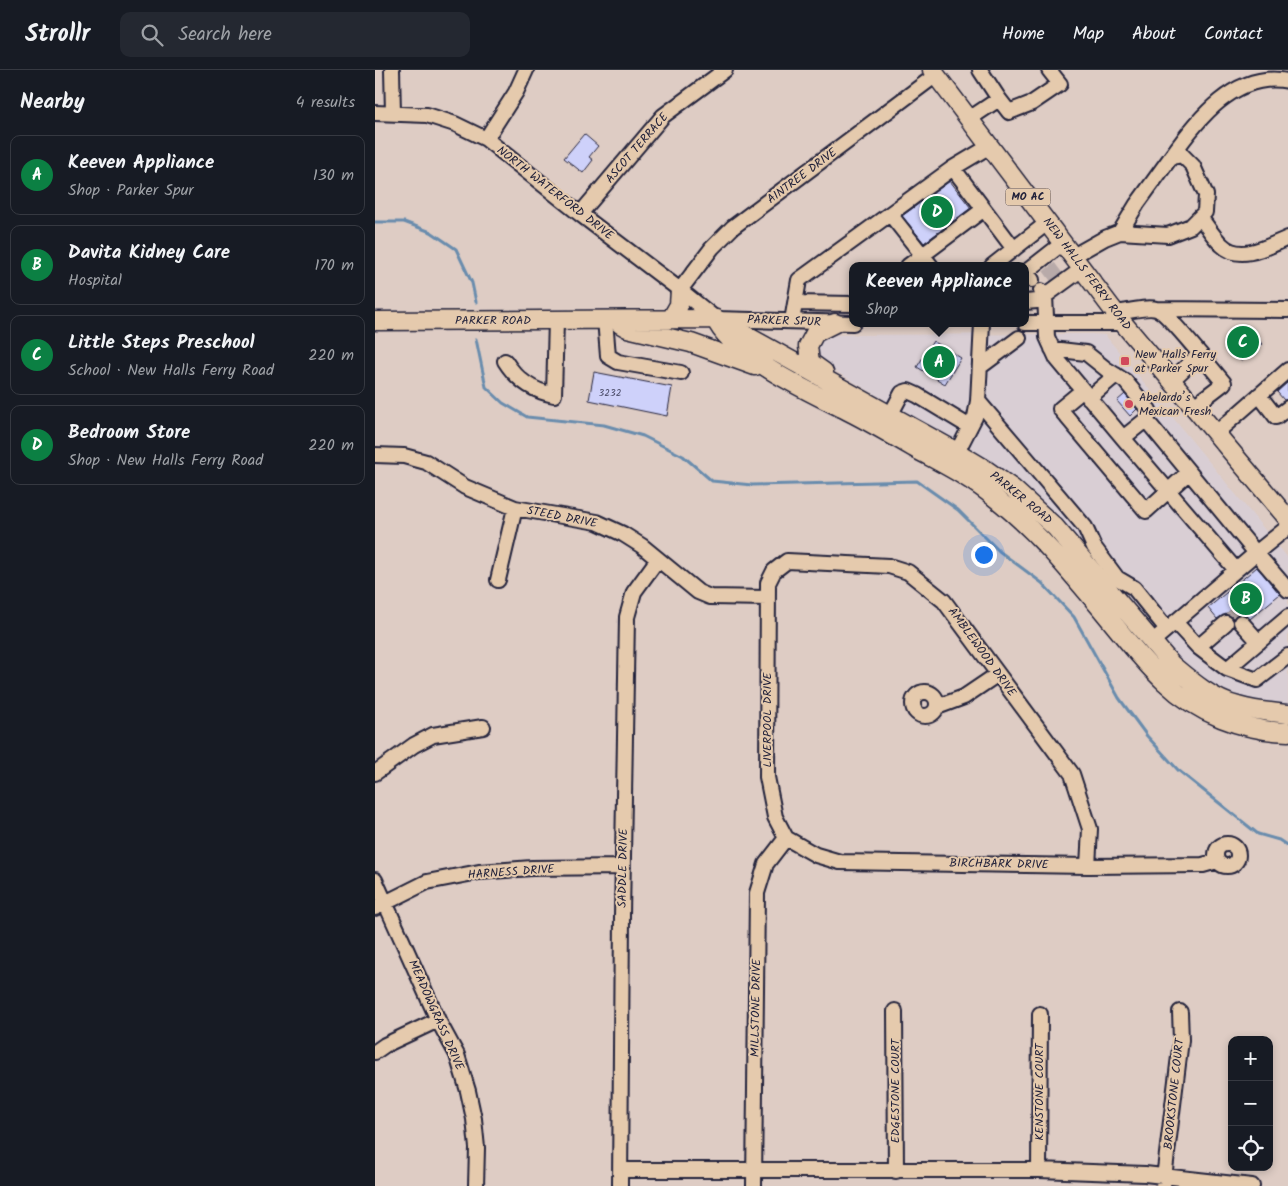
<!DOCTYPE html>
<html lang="en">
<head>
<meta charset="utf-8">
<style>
  :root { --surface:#171b24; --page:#242831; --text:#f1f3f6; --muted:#9ea1a6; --line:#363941; --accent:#0b8043 }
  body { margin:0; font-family:Kalam,sans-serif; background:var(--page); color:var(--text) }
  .controls { position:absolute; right:15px; bottom:15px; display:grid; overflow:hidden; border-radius:10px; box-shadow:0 2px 8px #0003 }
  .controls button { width:45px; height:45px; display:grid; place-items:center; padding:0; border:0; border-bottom:1px solid var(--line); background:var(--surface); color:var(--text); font:25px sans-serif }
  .you { position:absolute; left:608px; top:484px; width:18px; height:18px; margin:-12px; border:4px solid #fff; border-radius:50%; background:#1a73e8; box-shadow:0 0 0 8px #1a73e833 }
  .badge { display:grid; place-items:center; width:32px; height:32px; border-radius:50%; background:var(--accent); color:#fff; font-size:16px; font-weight:700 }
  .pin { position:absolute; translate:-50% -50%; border:2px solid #fff; box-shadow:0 1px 5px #0006 }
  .popup { position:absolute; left:474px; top:192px; width:180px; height:65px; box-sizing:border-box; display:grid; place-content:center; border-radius:10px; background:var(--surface); filter:drop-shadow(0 1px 4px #0005); font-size:16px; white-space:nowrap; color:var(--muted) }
  .popup b { font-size:19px; color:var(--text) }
  .popup::after { content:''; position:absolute; left:50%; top:100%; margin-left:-10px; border:10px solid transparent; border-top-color:var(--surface) }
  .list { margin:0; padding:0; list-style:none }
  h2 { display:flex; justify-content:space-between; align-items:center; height:65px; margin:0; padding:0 20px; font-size:21px }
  h2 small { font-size:16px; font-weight:400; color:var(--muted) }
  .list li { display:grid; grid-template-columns:32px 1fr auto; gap:15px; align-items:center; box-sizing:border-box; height:80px; margin:0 10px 10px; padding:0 10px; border:1px solid var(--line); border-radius:10px }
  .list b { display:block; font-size:19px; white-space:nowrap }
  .list p { margin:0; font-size:16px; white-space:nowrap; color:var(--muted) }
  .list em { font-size:16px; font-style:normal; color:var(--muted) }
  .icon { flex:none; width:28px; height:28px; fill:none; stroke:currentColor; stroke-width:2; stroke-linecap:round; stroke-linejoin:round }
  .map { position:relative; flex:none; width:913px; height:1116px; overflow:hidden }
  header { display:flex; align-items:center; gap:30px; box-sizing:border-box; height:70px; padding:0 25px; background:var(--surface); border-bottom:1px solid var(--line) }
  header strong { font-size:24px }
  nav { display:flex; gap:28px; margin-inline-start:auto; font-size:18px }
  .search { width:350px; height:45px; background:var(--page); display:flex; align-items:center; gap:12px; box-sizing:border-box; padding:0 18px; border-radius:10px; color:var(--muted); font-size:19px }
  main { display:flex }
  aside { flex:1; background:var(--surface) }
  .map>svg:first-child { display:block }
</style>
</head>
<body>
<header>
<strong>Strollr</strong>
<div class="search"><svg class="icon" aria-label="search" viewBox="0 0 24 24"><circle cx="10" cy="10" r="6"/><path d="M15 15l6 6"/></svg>Search here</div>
<nav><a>Home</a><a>Map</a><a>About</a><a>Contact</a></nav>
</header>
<main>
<aside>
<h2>Nearby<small>4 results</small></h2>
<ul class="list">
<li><span class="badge">A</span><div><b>Keeven Appliance</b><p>Shop · Parker Spur</p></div><em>130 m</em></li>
<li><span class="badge">B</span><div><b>Davita Kidney Care</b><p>Hospital</p></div><em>170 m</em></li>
<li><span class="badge">C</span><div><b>Little Steps Preschool</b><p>School · New Halls Ferry Road</p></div><em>220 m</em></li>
<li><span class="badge">D</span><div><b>Bedroom Store</b><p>Shop · New Halls Ferry Road</p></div><em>220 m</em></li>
</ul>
</aside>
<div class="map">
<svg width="913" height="1116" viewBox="0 0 913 1116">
  <rect width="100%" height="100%" fill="#deccc4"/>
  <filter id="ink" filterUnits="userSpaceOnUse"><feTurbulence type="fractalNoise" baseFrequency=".02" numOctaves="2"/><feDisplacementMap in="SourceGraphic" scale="10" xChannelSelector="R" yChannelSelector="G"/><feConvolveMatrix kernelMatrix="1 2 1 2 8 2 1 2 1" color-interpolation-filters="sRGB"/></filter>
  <g filter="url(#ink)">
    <path fill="#d9ced4" d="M716,264L730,265L913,488V637L865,631L847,622L826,608L806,591L792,577L703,471L576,369L455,298L445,290L441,282L442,273L449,268L462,265Z"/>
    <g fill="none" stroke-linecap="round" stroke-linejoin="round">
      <path stroke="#698cad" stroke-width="3" d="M0,152H29L56,162L81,179L97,213L101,232
        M101,269L111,317L128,333L152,347L229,355L268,366L308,386L337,411L377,415L542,411L583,440L624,481L667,513L699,547L744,628L772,666L803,700L883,764L904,770L913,776"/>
    </g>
    <path fill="#ced1fa" stroke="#22223b" d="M209,64L223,76L214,87L218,90L208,103L189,88Z
      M575,111L596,138L549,173L527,146Z
      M870,254L887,274L866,291L849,271Z
      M558,271L586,288L570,314L542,297Z
      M219,302L297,317L292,346L214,330Z
      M913,312V329L909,330L902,322Z
      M750,324L762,339L755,346L742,331Z
      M882,497L905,524L875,549L862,535L851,544L842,549L833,538Z"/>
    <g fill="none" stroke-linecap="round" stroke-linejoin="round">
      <path stroke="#b8aaa9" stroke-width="14" stroke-dasharray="14 7" stroke-linecap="butt" d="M674,197L683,209
        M851,553L860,545L866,552"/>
      <g stroke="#22223b" stroke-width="18">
        <path id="minor" d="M17,0L18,43
          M624,29L634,42L657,33L685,14L674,0
          M0,43L52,45L80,54L111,69L205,144L305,220L341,249L478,253
          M594,49L624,29L605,0
          M111,69L141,22L151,0
          M796,87C821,51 860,0 913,11
          M578,98L639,179
          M205,144L288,46L350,0
          M515,144L556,196
          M825,147C832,156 839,168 847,175C865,193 894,176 913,168
          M698,186L730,168L745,162L793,165L816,156L830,142L831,125L818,96L807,85L796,87L762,134L745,162
          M533,196L609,139
          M617,196L672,153
          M707,199L670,226L672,267L682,289L748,368L861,500
          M657,210L651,202L688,173
          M305,220L337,178L358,157L561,5
          M650,232L662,231L670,226L666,221
          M420,233L478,234
          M781,239L913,240
          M741,243C750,242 773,236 781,239C790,241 817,275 825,284
          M230,249L233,286L243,292L306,303
          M417,251L424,210L578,98L615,76
          M607,253L603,331L710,457L719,477L742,508L759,518L792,559
          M650,253H748
          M677,279L711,283L731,299L750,311L774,340L773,348L748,368
          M130,291C142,310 157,321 179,325L181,250
          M605,297L644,268
          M797,310L825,284L849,313L819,336
          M708,320L685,339L771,441L814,402L881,483L778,571
          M884,325L901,347L913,338
          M714,328L741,305
          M511,353L527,323L533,321L542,325L595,357
          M776,356L814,402
          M841,363L913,300
          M582,382L600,347L603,331
          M0,385L29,386L51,392L90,417L140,438L222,452L248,464L267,476L323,522L335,527L393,528
          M913,457L881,483L913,520
          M123,510L140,438
          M800,552L823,577L852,599L882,610L913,586
          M866,552L884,572
          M823,577L851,553
          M852,599L913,547
          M538 634a12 12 0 1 1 24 0a12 12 0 1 1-24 0Z
          M562,637L589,627L623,604
          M0,703L39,675L58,665L108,657
          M411,768L400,747L392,707L393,513L399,501L412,491L514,496L533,502L569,531L697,704L715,759L713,796
          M411,768L441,785L465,792L713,796L828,795L842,791
          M841 785a11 11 0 1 1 22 0a11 11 0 1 1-22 0Z
          M0,810L63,950L82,985L93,1021L99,1049L102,1078L101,1116
          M0,838L52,812L104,802L157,798L248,797
          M520,941L521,1101
          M0,982L10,975L63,950
          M245,1100H664L770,1104L877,1116
          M664,1100L665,944
          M245,1116L247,846L252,547L259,522L283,489
          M379,1116L382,823L391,794L411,768
          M788,1116L806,970L805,942"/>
      </g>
      <g stroke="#22223b" stroke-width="21">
        <path id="major" d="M557,0L748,253L913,449
          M296,249L304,235L305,220
          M0,251L341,249L580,381L610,399L637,418L680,457L797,595C816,611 838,630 863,636C879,641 896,642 913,644
          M245,254L252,258L316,273L380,296
          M343,254C363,289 437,323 473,341C495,352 517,365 539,378C566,393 595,407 619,427C661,460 694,500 728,541C748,565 767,591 790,612C822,643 868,661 913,662
          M449,302L435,292L433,276L440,263L460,253"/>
      </g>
      <use href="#minor" stroke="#e5caad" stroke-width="14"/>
      <use href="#major" stroke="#e5caad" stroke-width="18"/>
    </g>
  </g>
  <g fill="#d1495b" stroke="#e5caad" stroke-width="2">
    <rect x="745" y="286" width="10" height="10" rx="2.5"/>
    <circle cx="754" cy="334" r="5"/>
  </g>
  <g text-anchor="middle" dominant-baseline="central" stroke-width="4" stroke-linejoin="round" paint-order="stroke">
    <g font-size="10" fill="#4d4e6b">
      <text x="235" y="323">3232</text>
    </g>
    <rect fill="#e5caad" stroke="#5c545d" stroke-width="1" x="630.5" y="118.5" width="45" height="17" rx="4"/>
    <g font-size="11" font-weight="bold" fill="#22223b">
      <text x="653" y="127">MO AC</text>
    </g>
    <g font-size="12" fill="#22223b" stroke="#e5caad">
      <text transform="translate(262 78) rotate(-49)">ASCOT TERRACE</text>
      <text transform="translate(427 106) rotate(-37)">AINTREE DRIVE</text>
      <text transform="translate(180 123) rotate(38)">NORTH WATERFORD DRIVE</text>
      <text transform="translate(712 204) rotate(53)">NEW HALLS FERRY ROAD</text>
      <text x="118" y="250">PARKER ROAD</text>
      <text transform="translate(409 251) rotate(2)">PARKER SPUR</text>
      <text transform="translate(646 428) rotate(39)">PARKER ROAD</text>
      <text transform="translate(187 447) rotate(11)">STEED DRIVE</text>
      <text transform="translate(607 582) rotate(54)">AMBLEWOOD DRIVE</text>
      <text transform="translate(392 650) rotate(-90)">LIVERPOOL DRIVE</text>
      <text transform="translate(624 794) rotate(1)">BIRCHBARK DRIVE</text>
      <text transform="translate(248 798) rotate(-89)">SADDLE DRIVE</text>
      <text transform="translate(136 802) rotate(-4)">HARNESS DRIVE</text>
      <text transform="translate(381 938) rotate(-89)">MILLSTONE DRIVE</text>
      <text transform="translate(61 945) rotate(66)">MEADOWGRASS DRIVE</text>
      <text transform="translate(520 1021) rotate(-90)">EDGESTONE COURT</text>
      <text transform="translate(664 1022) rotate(-90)">KENSTONE COURT</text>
      <text transform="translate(799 1024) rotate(-84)">BROOKSTONE COURT</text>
    </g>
    <g font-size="12" fill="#22223b" stroke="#e5caad" text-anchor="start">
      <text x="760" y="284">New Halls Ferry<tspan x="760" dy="14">at Parker Spur</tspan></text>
      <text x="764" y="327">Abelardo’s<tspan x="764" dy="14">Mexican Fresh</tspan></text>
    </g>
  </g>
</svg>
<div class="controls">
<button>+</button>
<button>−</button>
<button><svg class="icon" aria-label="locate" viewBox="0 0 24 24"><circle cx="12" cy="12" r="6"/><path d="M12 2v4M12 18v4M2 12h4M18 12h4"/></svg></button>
</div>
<div class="you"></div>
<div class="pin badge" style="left:564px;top:292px">A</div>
<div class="popup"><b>Keeven Appliance</b>Shop</div>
<div class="pin badge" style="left:871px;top:529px">B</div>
<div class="pin badge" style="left:868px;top:272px">C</div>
<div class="pin badge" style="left:562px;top:142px">D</div>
</div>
</main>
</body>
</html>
